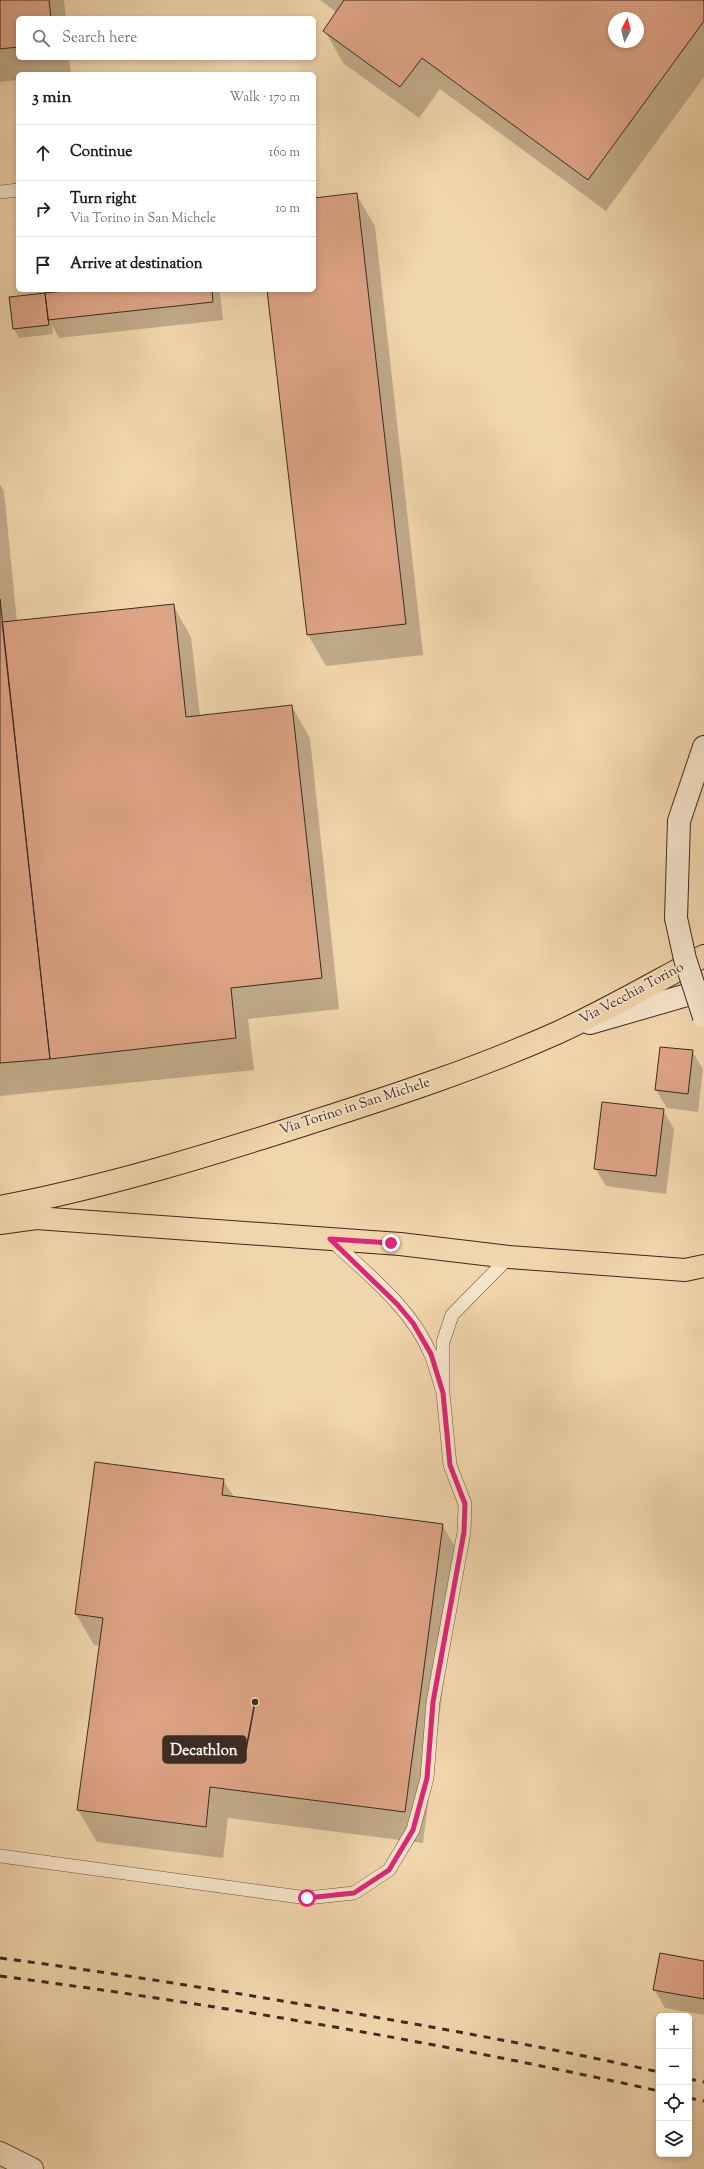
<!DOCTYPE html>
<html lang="en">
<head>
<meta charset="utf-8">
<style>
  :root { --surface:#fff; --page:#f6f6f6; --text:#202124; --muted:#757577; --line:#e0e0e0 }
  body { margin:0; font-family:"Sorts Mill Goudy",serif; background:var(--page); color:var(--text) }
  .controls { position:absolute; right:12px; bottom:12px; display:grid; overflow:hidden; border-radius:6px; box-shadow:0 2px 6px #0003 }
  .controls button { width:36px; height:36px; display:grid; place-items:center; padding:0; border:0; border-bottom:1px solid var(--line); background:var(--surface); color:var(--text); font:20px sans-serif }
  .compass { position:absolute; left:608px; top:12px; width:36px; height:36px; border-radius:50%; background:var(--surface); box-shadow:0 2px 6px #0003; rotate:7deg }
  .stop { position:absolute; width:12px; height:12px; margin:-9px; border:3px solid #db2777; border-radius:50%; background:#fff }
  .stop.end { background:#db2777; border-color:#fff; box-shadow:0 1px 4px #0008 }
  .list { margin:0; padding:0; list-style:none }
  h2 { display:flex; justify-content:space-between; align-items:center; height:52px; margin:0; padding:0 16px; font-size:17px }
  h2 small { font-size:13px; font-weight:400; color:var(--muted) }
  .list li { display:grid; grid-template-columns:26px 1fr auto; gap:12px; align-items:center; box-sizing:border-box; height:56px; padding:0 16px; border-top:1px solid var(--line) }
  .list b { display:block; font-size:15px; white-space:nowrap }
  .list p { margin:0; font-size:13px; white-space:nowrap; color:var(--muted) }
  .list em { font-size:13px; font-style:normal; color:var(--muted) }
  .icon { flex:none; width:22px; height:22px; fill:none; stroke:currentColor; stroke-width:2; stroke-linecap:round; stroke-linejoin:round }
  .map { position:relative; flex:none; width:704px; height:2169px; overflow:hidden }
  .search { position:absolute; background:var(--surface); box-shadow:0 2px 6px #0003; left:16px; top:16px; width:300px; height:44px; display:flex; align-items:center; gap:10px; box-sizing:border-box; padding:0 14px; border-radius:6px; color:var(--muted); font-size:15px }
  .panel { position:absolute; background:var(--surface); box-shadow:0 2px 6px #0003; left:16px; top:72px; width:300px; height:220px; border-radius:6px }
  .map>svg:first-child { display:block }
</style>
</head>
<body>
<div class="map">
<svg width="704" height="2169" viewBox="0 0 704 2169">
  <rect width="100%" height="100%" fill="#f1d5ac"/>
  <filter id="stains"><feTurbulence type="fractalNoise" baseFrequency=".005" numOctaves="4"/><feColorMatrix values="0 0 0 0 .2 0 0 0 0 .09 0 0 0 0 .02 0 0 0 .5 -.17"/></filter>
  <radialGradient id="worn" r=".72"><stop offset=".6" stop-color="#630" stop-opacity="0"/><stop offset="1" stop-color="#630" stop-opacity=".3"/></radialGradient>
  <path fill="#0003" fill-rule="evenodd" d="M0,0H64L66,18H18V58H69L71,74H18V80L0,82Z
    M320,0H704V77L606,211L440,89L419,118L343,63L325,31L337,13ZM614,18H638V42H614Z
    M356,194L375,226L423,655L326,666L308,635L268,290H314V199Z
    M84,290H218L220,294L223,320L59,338L52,325L53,334L19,338L14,329Z
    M0,485L4,491L17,622L173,605L191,637L200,716L292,707L310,738L339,1009L248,1019L254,1070L0,1096Z
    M661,1048L692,1051L703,1069L698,1112L667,1108L656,1090Z
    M663,1110L674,1129L666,1194L606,1186L595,1168Z
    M223,1480L234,1497L442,1524L460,1556L423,1843L228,1818L223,1858L97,1842L78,1810L100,1646L94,1645L76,1614Z
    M704,1962V2015L665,2008L654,1989Z"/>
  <path fill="#dda486" stroke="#3b2b23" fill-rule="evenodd" d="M0,0H49L51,18H18V47L0,49Z
    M344,0H704V21L588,180L422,58L400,87L323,31ZM614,18H638V42H614Z
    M357,193L406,624L307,635L267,290H314V198Z
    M74,290H212L213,302L48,320L45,293Z
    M45,293L49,325L13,329L9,297Z
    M0,599L50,1059L0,1063Z
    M174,604L186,717L292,705L322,978L231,988L236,1038L50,1059L2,622Z
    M660,1047L693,1050L688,1094L655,1090Z
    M602,1102L664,1109L656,1176L594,1169Z
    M95,1462L224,1479L222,1495L443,1524L405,1812L210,1787L206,1827L77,1810L103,1618L75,1614Z
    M660,1953L704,1961V1999L653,1990Z"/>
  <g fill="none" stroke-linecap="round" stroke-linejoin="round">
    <g stroke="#685645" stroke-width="14">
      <path id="lane" d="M0,192L18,190
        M330,1239C366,1273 412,1308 431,1355C436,1367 439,1380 443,1393V1342L452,1315L509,1257
        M0,1856L307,1898L354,1893L389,1870L413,1830L427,1778L433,1702L464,1532L465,1504L450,1465L443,1393"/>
    </g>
    <g stroke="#685645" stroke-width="24">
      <path id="street" d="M0,2153L32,2169"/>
    </g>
    <g stroke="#3b2b23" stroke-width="24">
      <path id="secondary" d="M676,918L679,821L704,747
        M590,1023L704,990"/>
    </g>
    <g stroke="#3b2b23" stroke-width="24">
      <path id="primary" d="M0,1207C105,1187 207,1156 309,1123C393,1096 476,1069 557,1033C607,1010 655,982 704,956
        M0,1223L36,1218L400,1244L509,1257L685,1270L704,1266"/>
    </g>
    <use href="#lane" stroke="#f6e4c9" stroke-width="13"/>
    <use href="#street" stroke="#f6e4c9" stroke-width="22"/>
    <use href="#secondary" stroke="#f6e4c9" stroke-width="22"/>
    <use href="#primary" stroke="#f1d5ac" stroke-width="22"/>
    <path stroke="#3b2b23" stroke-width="3" stroke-dasharray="7 7" stroke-linecap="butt" d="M0,1958C131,1975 262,1997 392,2020C481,2036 570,2052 659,2072
      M0,1976C221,2005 442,2043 659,2091
      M689,2079L704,2082
      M689,2098L704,2101"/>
    <g stroke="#3b2b23" stroke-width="24" stroke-linecap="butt">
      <path id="secondary-bridge" d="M676,918L685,959L704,1017"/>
    </g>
    <use href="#secondary-bridge" stroke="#f6e4c9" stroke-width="22"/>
  </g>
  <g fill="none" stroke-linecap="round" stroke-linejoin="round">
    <path stroke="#db2777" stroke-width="5" d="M307,1898L354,1893L389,1870L413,1830L427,1778L433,1702L464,1532L465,1504L450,1465L443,1393L431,1354L413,1323L397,1304L330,1239L391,1243"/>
  </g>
  <g text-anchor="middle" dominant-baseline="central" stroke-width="3.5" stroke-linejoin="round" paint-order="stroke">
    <g font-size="14" fill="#3b2b23" stroke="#f6e4c9">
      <text transform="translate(632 994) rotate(-28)">Via Vecchia Torino</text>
      <text transform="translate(355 1107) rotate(-18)">Via Torino in San Michele</text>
    </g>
  </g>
  <path fill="none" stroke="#3b2b23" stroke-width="1.5" d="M255 1702L246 1750"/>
  <circle fill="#3b2b23" stroke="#f6e4c9" stroke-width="1.5" cx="255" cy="1702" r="4"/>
  <rect fill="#3b2b23" stroke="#3b2b23" stroke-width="1.5" x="163" y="1736" width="83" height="27" rx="4"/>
  <g font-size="15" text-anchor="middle" font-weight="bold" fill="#fff">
    <text x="204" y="1755">Decathlon</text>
  </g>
  <rect width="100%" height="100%" filter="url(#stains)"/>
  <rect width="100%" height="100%" fill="url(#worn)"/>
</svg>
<div class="controls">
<button>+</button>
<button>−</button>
<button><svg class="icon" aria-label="locate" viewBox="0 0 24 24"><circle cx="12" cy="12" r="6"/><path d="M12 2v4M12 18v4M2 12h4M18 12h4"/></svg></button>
<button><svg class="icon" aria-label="layers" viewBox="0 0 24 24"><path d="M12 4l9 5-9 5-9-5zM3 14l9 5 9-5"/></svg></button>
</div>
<svg class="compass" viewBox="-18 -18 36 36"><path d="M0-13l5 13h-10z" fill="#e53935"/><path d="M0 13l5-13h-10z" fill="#757577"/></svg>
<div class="stop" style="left:307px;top:1898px"></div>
<div class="stop end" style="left:391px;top:1243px"></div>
<div class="search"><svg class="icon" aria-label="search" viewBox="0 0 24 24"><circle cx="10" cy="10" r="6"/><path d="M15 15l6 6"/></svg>Search here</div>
<section class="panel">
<h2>3 min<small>Walk · 170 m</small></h2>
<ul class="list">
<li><svg class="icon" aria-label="ahead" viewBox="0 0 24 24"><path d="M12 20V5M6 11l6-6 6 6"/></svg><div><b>Continue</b></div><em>160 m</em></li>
<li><svg class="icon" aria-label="right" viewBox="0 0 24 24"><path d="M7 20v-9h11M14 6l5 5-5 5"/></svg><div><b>Turn right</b><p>Via Torino in San Michele</p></div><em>10 m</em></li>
<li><svg class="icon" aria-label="arrive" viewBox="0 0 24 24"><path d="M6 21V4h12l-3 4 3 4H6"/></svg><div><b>Arrive at destination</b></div></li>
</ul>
</section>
</div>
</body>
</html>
